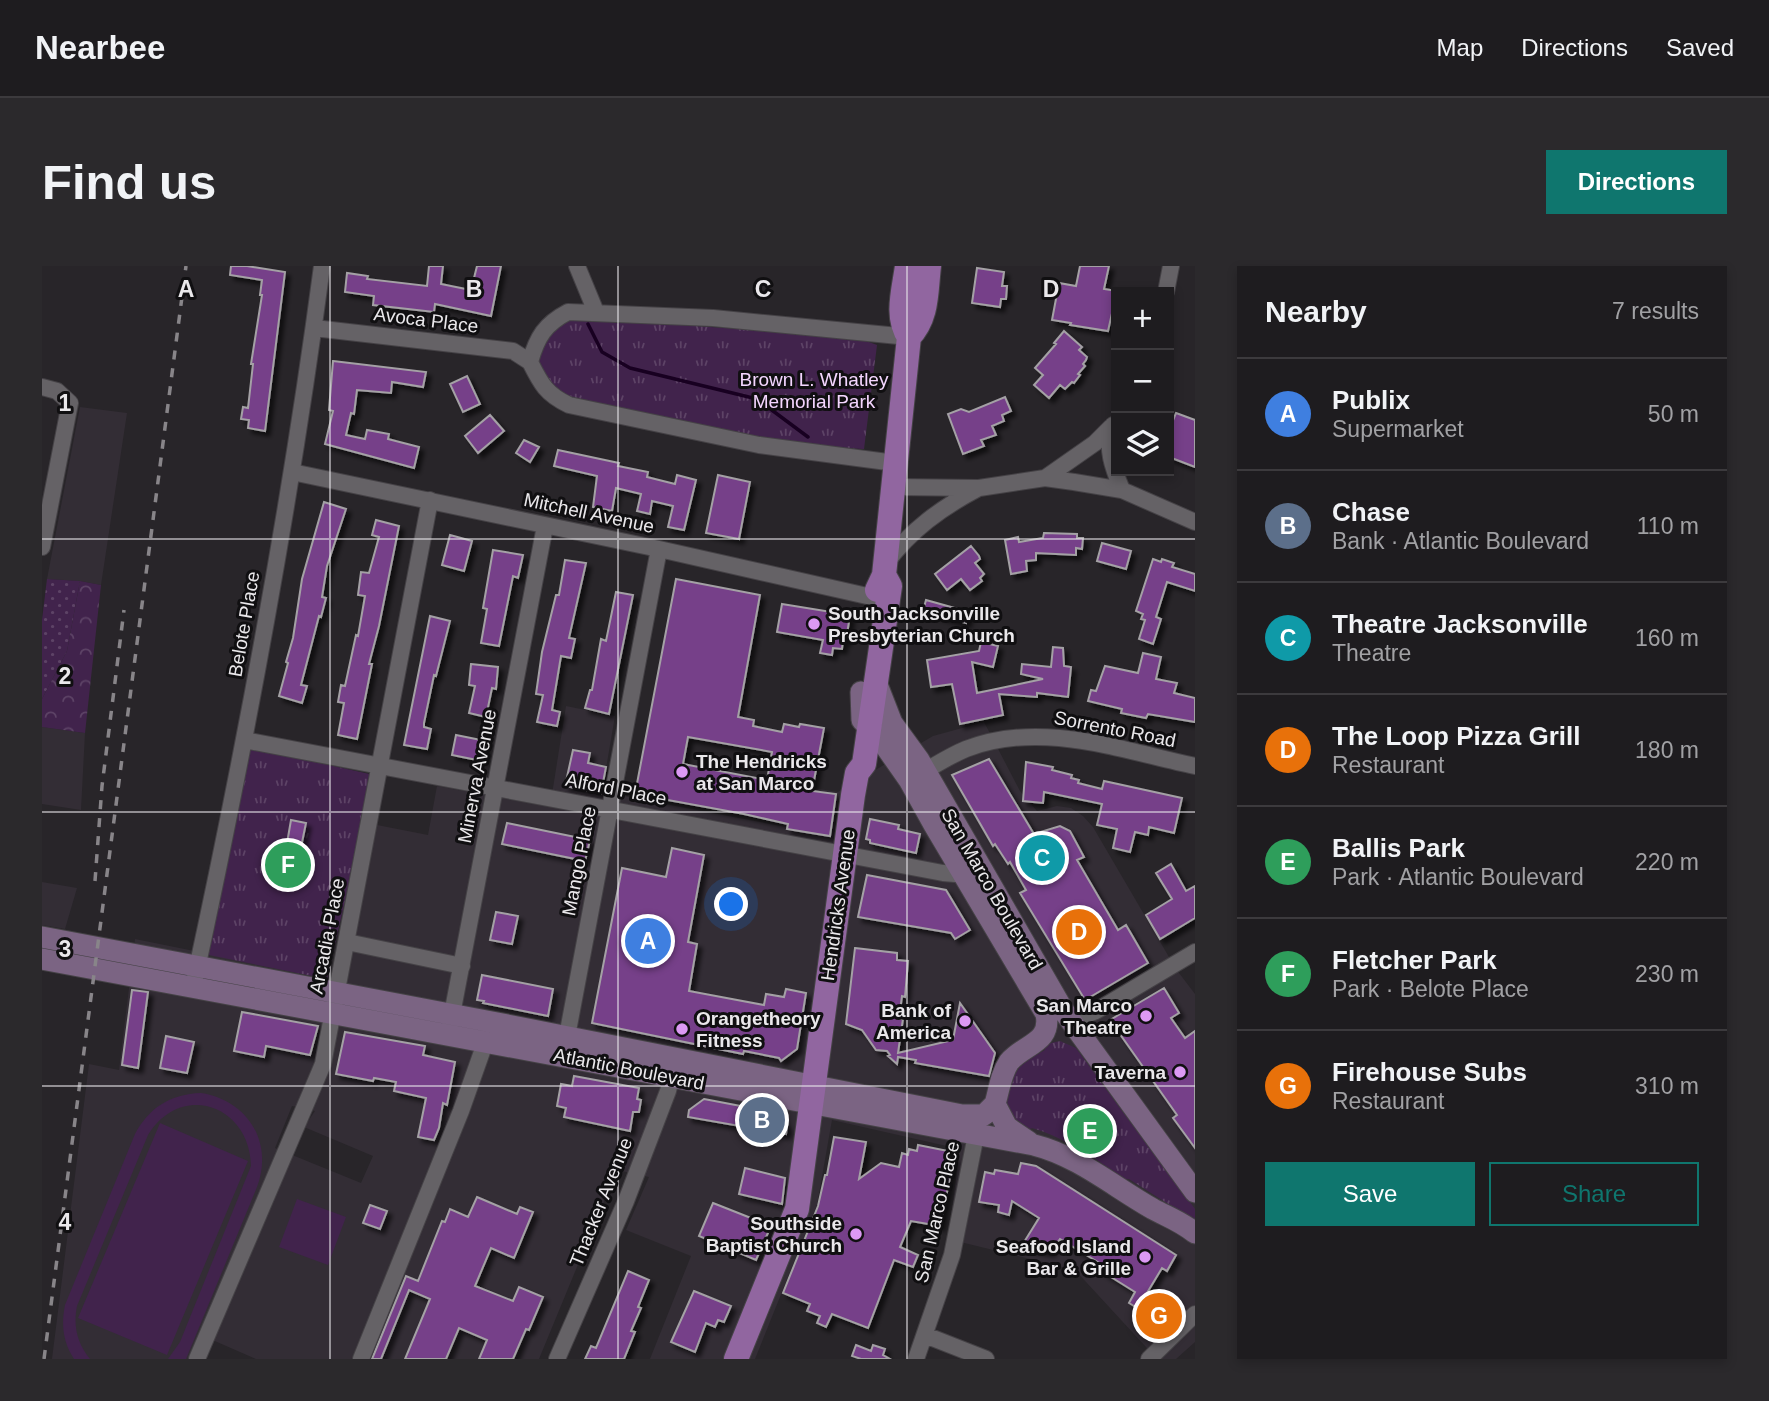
<!DOCTYPE html>
<html lang="en">
<head>
<meta charset="utf-8">
<style>
  :root { --surface:#1e1c1f; --page:#2b292c; --text:#f1f3f6; --muted:#a1a1a4; --line:#3c3a3d; --accent:#0f766e }
  body { margin:0; font-family:Helvetica,sans-serif; background:var(--page); color:var(--text) }
  .controls { position:absolute; right:21px; top:21px; display:grid; overflow:hidden; border-radius:0px; box-shadow:0 4px 10px #0003 }
  .controls button { width:63px; height:63px; display:grid; place-items:center; padding:0; border:0; border-bottom:2px solid var(--line); background:var(--surface); color:var(--text); font:35px sans-serif }
  .you { position:absolute; left:690px; top:639px; width:24px; height:24px; margin:-18px; border:5px solid #fff; border-radius:50%; background:#1a73e8; box-shadow:0 0 0 10px #1a73e833 }
  .badge { display:grid; place-items:center; width:46px; height:46px; border-radius:50%; background:var(--accent); color:#fff; font-size:23px; font-weight:700 }
  .pin { position:absolute; translate:-50% -50%; border:4px solid #fff; box-shadow:0 2px 7px #0006 }
  .list { margin:0; padding:0; list-style:none }
  h2 { display:flex; justify-content:space-between; align-items:center; height:91px; margin:0; padding:0 28px; font-size:30px }
  h2 small { font-size:23px; font-weight:400; color:var(--muted) }
  .list li { display:grid; grid-template-columns:46px 1fr auto; gap:21px; align-items:center; box-sizing:border-box; height:112px; padding:0 28px; border-top:2px solid var(--line) }
  .list b { display:block; font-size:26px; white-space:nowrap }
  .list p { margin:0; font-size:23px; white-space:nowrap; color:var(--muted) }
  .list em { font-size:23px; font-style:normal; color:var(--muted) }
  .actions { display:flex; gap:14px; padding:21px 28px }
  .actions a { flex:1; padding:16px 0; border:2px solid var(--accent); border-radius:0px; text-align:center; font-size:24px; color:var(--accent) }
  .actions .main { background:var(--accent); color:#fff }
  .icon { flex:none; width:38px; height:38px; fill:none; stroke:currentColor; stroke-width:2; stroke-linecap:round; stroke-linejoin:round }
  .map { position:relative; flex:none; width:1153px; height:1093px; overflow:hidden; border-radius:0px }
  header { display:flex; align-items:center; gap:42px; box-sizing:border-box; height:98px; padding:0 35px; background:var(--surface); border-bottom:2px solid var(--line) }
  header strong { font-size:33px }
  nav { display:flex; gap:38px; margin-inline-start:auto; font-size:24px }
  .intro { display:flex; align-items:center; justify-content:space-between; box-sizing:border-box; height:168px; padding:0 42px }
  h1 { margin:0; font-size:49px }
  .button { padding:18px 32px; border-radius:0px; background:var(--accent); color:#fff; font-size:24px; font-weight:700 }
  main { display:flex; gap:42px; padding:0 42px }
  aside { flex:1; background:var(--surface); border-radius:0px; box-shadow:0 4px 10px #0003 }
  .map>svg:first-child { display:block }
</style>
</head>
<body>
<header>
<strong>Nearbee</strong>
<nav><a>Map</a><a>Directions</a><a>Saved</a></nav>
</header>
<div class="intro"><h1>Find us</h1><a class="button">Directions</a></div>
<main>
<div class="map">
<svg width="1153" height="1093" viewBox="0 0 1153 1093">
  <defs>
    <pattern id="grass-dots" width="8" height="8" patternUnits="userSpaceOnUse" patternTransform="scale(1.75)"><rect width="8" height="8" fill="#41234c"/><path d="M2 2h.1M6 6h.1" fill="none" stroke="#5d4366" stroke-width="1.8" stroke-linecap="round"/></pattern>
    <pattern id="forest-crowns" width="20" height="18" patternUnits="userSpaceOnUse" patternTransform="scale(1.75)"><rect width="20" height="18" fill="#41234c"/><path d="M2 6a3 3 0 1 1 6 0M12 15a3 3 0 1 1 6 0" fill="none" stroke="#5d4366"/></pattern>
    <pattern id="park-tufts" width="24" height="20" patternUnits="userSpaceOnUse" patternTransform="scale(1.75)"><rect width="24" height="20" fill="#41234c"/><path d="M3 7l-1-3M5 7V3M7 7l1-3M15 17l-1-3M17 17v-4M19 17l1-3" fill="none" stroke="#5d4366"/></pattern>
    <filter id="shadow"><feDropShadow dx="4.5" dy="4.5" stdDeviation="2" flood-color="#0009"/></filter>
  </defs>
  <rect width="100%" height="100%" fill="#282529"/>
  <path fill="#332d35" fill-rule="evenodd" d="M38,141L85,147L59,319L38,315L5,313Z
    M524,440L573,450L560,526L744,561L752,519L796,526L891,470L942,456L978,525L995,545L1015,540L1029,542L1041,550L1051,561L1134,703L1153,728V1076L1134,1093H1115L1033,1004L906,973L918,883L790,854L775,939L713,1093H608L649,990L584,964L607,911L575,904L497,1093H214L159,1069L148,1093H10L47,798L77,804L93,673L305,716L335,559L386,569L395,520L508,541ZM250,840L273,845L262,861L331,890L319,917L233,882Z
    M0,461L43,467L39,544L0,538Z
    M0,616L35,622L23,663L0,659Z"/>
  <path fill="url(#grass-dots)" d="M5,313L38,315L25,385L0,433V354Z"/>
  <path fill="url(#forest-crowns)" d="M38,315L59,319L43,467L0,461V433L25,385Z"/>
  <path fill="url(#park-tufts)" d="M539,52L813,71L835,79L822,183L780,181L593,150L520,132L493,95C504,65 505,58 539,52Z
    M208,484H219L332,509L285,713L162,688L205,488Z
    M1018,775L1034,782L1103,876L1111,879L1119,897L1153,943V955L1087,913L1078,914L1067,908L1065,901C1041,885 1018,870 990,862L982,866L961,839C969,830 967,821 972,811C977,797 991,791 1003,784L1000,779Z"/>
  <path fill="#41234c" d="M159,827C205,834 232,876 215,921L144,1093H126L138,1076L209,900C208,839 139,815 106,869L35,1040C31,1060 35,1077 48,1093H32C21,1076 19,1059 23,1039L93,868C107,842 128,828 159,827Z
    M118,857L206,895L125,1089L36,1052Z
    M255,933L304,951L286,999L237,981Z"/>
  <g fill="none" stroke-linecap="round" stroke-linejoin="round">
    <path stroke="#180021" stroke-width="3.5" d="M546,58L560,86L588,102L715,133L766,171"/>
  </g>
  <path fill="#764089" stroke="#a4a1a5" stroke-width="2" fill-rule="evenodd" filter="url(#shadow)" d="M189,0H205L243,6L223,165L206,162L207,154L199,153L201,141L206,142L211,98H209L220,29H218L220,14L188,9Z
    M387,0H401L399,18L429,24L435,0H459L449,50L393,38L392,46L331,39L332,30L303,26L305,7L326,10L325,13L385,20Z
    M1038,0H1067L1062,23L1075,25L1066,65L1028,59L1029,57L1010,54L1017,17L1034,20Z
    M935,2L962,6L960,20H965L964,33H959L958,41L930,37Z
    M1022,65L1040,81L1037,84L1045,91L1044,94L1041,98L1043,100L1036,108L1038,109L1032,117L1030,116L1023,123L1018,119L1007,132L992,119L1001,109L993,102L1014,78L1012,77Z
    M291,95L384,106L381,121L350,116L349,127L315,124L312,148L309,147L304,169L323,173L325,164L347,168L346,173L377,181L372,202L283,178L291,145L287,144Z
    M425,110L438,138L421,146L408,118Z
    M963,131L969,145L960,149L962,155L950,160L954,169L939,174L942,180L921,188L906,148L919,143L927,146Z
    M1134,147L1153,154V201L1127,191V164Z
    M448,149L462,165L436,187L423,170Z
    M482,174L497,181L488,196L474,187Z
    M516,184L577,197L576,200L606,206L605,211L633,218L635,209L654,214L642,264L626,261L631,240L610,235L608,248L595,245L599,228L574,222L570,245L551,241L555,210L512,200Z
    M676,209L708,216L697,273L664,267Z
    M282,236L304,243L285,300L280,331L284,332L279,351L277,350L259,419L265,420L260,437L237,430L246,397L244,396L251,372L260,313Z
    M334,254L357,260L337,360L327,398H330L315,473L296,469L302,437L296,436L299,419L303,420L314,369L316,370L323,330L316,329L319,306L327,307L337,271L330,269Z
    M1002,267L1035,268V272H1041L1040,283L1034,282V289L994,287V294L984,295L985,305L969,308L963,274L976,271L977,276L1001,272Z
    M408,269L430,275L422,305L400,299Z
    M1060,277L1089,285L1084,303L1055,295Z
    M929,280L937,290L938,293L933,297L942,308L938,312L940,315L928,324L919,313L905,324L893,308Z
    M451,284L481,289L476,312L471,310L457,380L439,377L445,343L441,342Z
    M1111,293L1119,296L1120,293L1132,297L1130,301L1153,308V325L1125,316L1114,351L1119,353L1111,378L1097,373L1103,354L1099,353L1101,348L1094,345Z
    M523,294L544,297L527,372L533,373L529,392L519,390L510,444L518,446L515,460L495,456L501,429L494,428L500,386L514,329H517Z
    M634,313L718,329L696,451L712,454L711,460L740,466L742,458L757,461L758,458L782,462L770,525L794,528L788,570L745,563L746,558L702,548L593,528ZM646,471L730,486L725,514L641,498Z
    M574,326L591,329L567,448L543,442L548,424H550L559,373L564,375Z
    M884,334L927,346L924,357L881,345Z
    M740,338L808,349L804,375L801,374L800,383L791,382L790,389L778,387L781,374L735,366Z
    M388,350L408,355L394,410L392,409L382,457V461L389,463L385,483L362,479Z
    M939,376L956,380L951,401L930,396L935,427L1001,413L979,408L980,398L1009,401L1011,381L1021,382L1022,400L1029,401L1026,431L995,427V431L957,428L961,449L918,458L910,418L889,421L885,394L937,385Z
    M1101,387L1119,391L1114,413L1135,417L1132,427L1153,432V456L1106,448L1104,452L1079,447L1080,443L1046,435L1049,424L1054,425L1063,400L1096,407Z
    M429,398L456,401L454,423L450,422L444,451L427,447L433,420L427,419Z
    M414,469L444,475L440,495L410,489Z
    M531,484L548,487L546,497L564,501L559,527L523,520Z
    M947,493L992,568L1018,560L1028,565L1042,591L1035,594L1059,635L1076,664L1084,659L1106,697L1043,734L978,627L984,624L968,596L966,598L953,578L951,580L910,509Z
    M984,496L1011,501L1010,504L1030,509L1029,512L1037,514L1036,517L1060,523L1062,515L1140,532L1132,567L1107,561L1106,569L1093,566L1088,586L1071,582L1075,563L1055,559L1060,538L1002,526L1001,537L981,535Z
    M828,553L857,559L856,563L878,568L874,587L828,577V574L824,573Z
    M249,554L264,557L258,586L244,583Z
    M465,557L548,574L543,595L460,578Z
    M630,582L662,589L646,676L655,678L647,725L722,739L724,728L742,731L744,723L764,727L755,783L739,795L737,792L702,785L701,788L550,757L580,602L624,611Z
    M1129,598L1144,625L1153,620V652L1118,673L1104,649L1130,633L1114,607Z
    M825,609L904,624L928,664L913,673L909,667L816,651Z
    M454,646L476,650L470,678L448,674Z
    M813,682L855,687V694L866,695L863,731L860,730L857,753H861L856,787L911,774L918,737L953,787L947,810L873,797L874,794L856,791L855,798L846,790L848,789L845,785L834,784L820,764L804,758Z
    M440,709L511,723L506,750L441,737L442,735L435,734Z
    M1122,722L1137,747L1129,752L1143,772L1153,765V882L1131,852L1135,849L1068,754Z
    M90,724L106,726L96,802L80,799Z
    M200,746L276,760L268,789L224,780L222,791L192,785Z
    M303,766L383,780L381,789L413,796L405,839L401,837L397,862L392,874L376,871L384,832L352,825L354,816L332,812L331,815L294,808Z
    M124,770L152,776L145,807L118,802Z
    M532,810L597,822L595,833L599,834L597,846H591L588,865L522,851L524,842L515,840L519,818L530,820Z
    M662,833L735,847L745,861L744,868L646,851L647,844Z
    M792,871L824,876L817,913L839,897L857,901L860,887L866,889L867,883L875,885L876,879L906,885L905,890L912,892L898,960L869,955L858,981L876,989L871,1001L852,994L826,1062L790,1048L784,1061L775,1057L778,1050L765,1045L768,1038L741,1027L776,940L783,909H785Z
    M979,897L994,900L1134,989L1125,1005L1120,1002L1105,1027L1131,1042L1122,1058L1087,1037L1093,1026L1061,1006L1064,1001L1018,973L1008,986L979,981L997,952L970,935L967,949L956,946L957,939L937,936L943,906L952,908L953,904L976,908Z
    M703,902L743,912L740,938L697,928Z
    M435,931L475,948L478,941L491,946L472,992L449,982L433,1020L471,1035L477,1021L501,1031L487,1064L484,1063L471,1093H437L445,1074L417,1062L404,1093H363L388,1033L367,1024L339,1093H330L364,1010L376,1015L400,955L403,956L408,943L426,951Z
    M671,937L729,960L714,994L657,970Z
    M328,939L345,945L338,963L321,957Z
    M586,1005L607,1014L596,1041L599,1042L589,1065L593,1066L582,1093H543L549,1080L554,1082Z
    M652,1025L689,1040L682,1056L676,1054L673,1061L664,1057L653,1086L629,1076Z
    M814,1079L829,1085L831,1079L843,1083L841,1089L848,1093H819L810,1090Z"/>
  <g fill="none" stroke-linecap="round" stroke-linejoin="round">
    <g stroke="#454246" stroke-width="18">
      <path id="street" d="M535,0L554,46
        M1124,26L1129,0
        M272,62L471,85L488,96
        M488,96C495,71 503,58 526,46L671,52L867,71
        M488,96C499,118 504,128 527,139L717,179L853,197
        M0,121L15,125L28,137L0,281
        M1071,159C1063,182 1071,202 1080,224
        M250,206L617,283L834,332
        M1003,212L1053,177L1069,161
        M851,221L937,222L1003,212L1032,216L1080,224L1153,256
        M844,297C869,264 899,242 935,223
        M202,474L901,607L913,608L926,601
        M876,509C892,500 907,490 924,483C999,454 1078,484 1153,500
        M305,676L420,700
        M151,721C203,482 248,242 280,0
        M1028,755L1054,745L1153,686
        M408,759L503,260
        M523,781L617,283
        M883,1069L944,1093
        M155,1093L281,798L388,234
        M319,1093L419,845L447,766
        M515,1093L584,935L626,825L632,800
        M874,1093L910,989L936,859
        M1107,1093L1153,1048"/>
    </g>
    <g stroke="#454246" stroke-width="23">
      <path id="secondary" d="M834,416L850,457L877,494L1021,744L1153,926
        M819,426L820,454L839,474L867,514L892,559L1004,748C1010,777 982,778 967,796C959,808 957,824 953,838L965,861L987,876
        M0,671L450,756L920,849H942L953,838
        M0,693L992,879C1036,890 1072,921 1111,943C1126,951 1140,956 1153,967"/>
    </g>
    <g stroke="#454246" stroke-width="26">
      <path id="primary" d="M865,0C862,23 853,51 867,71
        M835,324L842,309L867,71C886,52 884,25 887,0
        M694,1093L755,943L811,529L815,507L822,498L848,320L842,309"/>
    </g>
    <use href="#street" stroke="#656266" stroke-width="16"/>
    <use href="#secondary" stroke="#7b6483" stroke-width="21"/>
    <use href="#primary" stroke="#9166a0" stroke-width="24"/>
    <path stroke="#888589" stroke-width="3.5" stroke-dasharray="9 9" stroke-linecap="butt" d="M53,615L60,520L82,344
      M2,1093L144,0"/>
  </g>
  <path fill="none" stroke="#eae8eb" stroke-width="2" stroke-opacity="0.55" d="M288,0V1093M576,0V1093M865,0V1093M0,273H1153M0,546H1153M0,820H1153"/>
  <g fill="#dc99f4" stroke="#100f11" stroke-width="2.5">
    <circle cx="772" cy="358" r="7"/>
    <circle cx="640" cy="506" r="7"/>
    <circle cx="1104" cy="750" r="7"/>
    <circle cx="923" cy="755" r="7"/>
    <circle cx="640" cy="763" r="7"/>
    <circle cx="1138" cy="806" r="7"/>
    <circle cx="814" cy="968" r="7"/>
    <circle cx="1103" cy="991" r="7"/>
  </g>
  <g text-anchor="middle" dominant-baseline="central" stroke-width="6" stroke-linejoin="round" paint-order="stroke">
    <g font-size="19" fill="#eae8eb" stroke="#100f11">
      <text transform="translate(384 54) rotate(7)">Avoca Place</text>
      <text transform="translate(547 247) rotate(12)">Mitchell Avenue</text>
      <text transform="translate(202 358) rotate(-80)">Belote Place</text>
      <text transform="translate(1073 463) rotate(11)">Sorrento Road</text>
      <text transform="translate(435 510) rotate(-79)">Minerva Avenue</text>
      <text transform="translate(574 523) rotate(11)">Alford Place</text>
      <text transform="translate(537 595) rotate(-79)">Mango Place</text>
      <text transform="translate(950 623) rotate(60)">San Marco Boulevard</text>
      <text transform="translate(796 639) rotate(-82)">Hendricks Avenue</text>
      <text transform="translate(285 670) rotate(-79)">Arcadia Place</text>
      <text transform="translate(587 803) rotate(11)">Atlantic Boulevard</text>
      <text transform="translate(559 936) rotate(-68)">Thacker Avenue</text>
      <text transform="translate(895 946) rotate(-77)">San Marco Place</text>
    </g>
    <g font-size="19" fill="#f4d6ff" stroke="#100f11">
      <text x="772" y="113">Brown L. Whatley<tspan x="772" dy="22">Memorial Park</tspan></text>
    </g>
    <g font-size="19" font-weight="bold" fill="#eae8eb" stroke="#100f11" text-anchor="end">
      <text x="786" y="347" text-anchor="start">South Jacksonville<tspan x="786" dy="22">Presbyterian Church</tspan></text>
      <text x="654" y="495" text-anchor="start">The Hendricks<tspan x="654" dy="22">at San Marco</tspan></text>
      <text x="1090" y="739">San Marco<tspan x="1090" dy="22">Theatre</tspan></text>
      <text x="909" y="744">Bank of<tspan x="909" dy="22">America</tspan></text>
      <text x="654" y="752" text-anchor="start">Orangetheory<tspan x="654" dy="22">Fitness</tspan></text>
      <text x="1124" y="806">Taverna</text>
      <text x="800" y="957">Southside<tspan x="800" dy="22">Baptist Church</tspan></text>
      <text x="1089" y="980">Seafood Island<tspan x="1089" dy="22">Bar &amp; Grille</tspan></text>
    </g>
  </g>
  <g font-size="23" text-anchor="middle" font-weight="bold" fill="#eae8eb" stroke="#100f11" stroke-width="6" stroke-linejoin="round" paint-order="stroke">
    <text x="144" y="31">A</text>
    <text x="432" y="31">B</text>
    <text x="721" y="31">C</text>
    <text x="1009" y="31">D</text>
    <text x="23" y="145">1</text>
    <text x="23" y="418">2</text>
    <text x="23" y="691">3</text>
    <text x="23" y="964">4</text>
  </g>
</svg>
<div class="controls">
<button>+</button>
<button>−</button>
<button><svg class="icon" aria-label="layers" viewBox="0 0 24 24"><path d="M12 4l9 5-9 5-9-5zM3 14l9 5 9-5"/></svg></button>
</div>
<div class="you"></div>
<div class="pin badge" style="left:606px;top:675px;background:#3f7fe0">A</div>
<div class="pin badge" style="left:720px;top:854px;background:#5c6f8a">B</div>
<div class="pin badge" style="left:1000px;top:592px;background:#0f9aa8">C</div>
<div class="pin badge" style="left:1037px;top:666px;background:#e8710a">D</div>
<div class="pin badge" style="left:1048px;top:865px;background:#2e9e5b">E</div>
<div class="pin badge" style="left:246px;top:599px;background:#2e9e5b">F</div>
<div class="pin badge" style="left:1117px;top:1050px;background:#e8710a">G</div>
</div>
<aside>
<h2>Nearby<small>7 results</small></h2>
<ul class="list">
<li><span class="badge" style="background:#3f7fe0">A</span><div><b>Publix</b><p>Supermarket</p></div><em>50 m</em></li>
<li><span class="badge" style="background:#5c6f8a">B</span><div><b>Chase</b><p>Bank · Atlantic Boulevard</p></div><em>110 m</em></li>
<li><span class="badge" style="background:#0f9aa8">C</span><div><b>Theatre Jacksonville</b><p>Theatre</p></div><em>160 m</em></li>
<li><span class="badge" style="background:#e8710a">D</span><div><b>The Loop Pizza Grill</b><p>Restaurant</p></div><em>180 m</em></li>
<li><span class="badge" style="background:#2e9e5b">E</span><div><b>Ballis Park</b><p>Park · Atlantic Boulevard</p></div><em>220 m</em></li>
<li><span class="badge" style="background:#2e9e5b">F</span><div><b>Fletcher Park</b><p>Park · Belote Place</p></div><em>230 m</em></li>
<li><span class="badge" style="background:#e8710a">G</span><div><b>Firehouse Subs</b><p>Restaurant</p></div><em>310 m</em></li>
</ul>
<div class="actions"><a class="main">Save</a><a>Share</a></div>
</aside>
</main>
</body>
</html>
